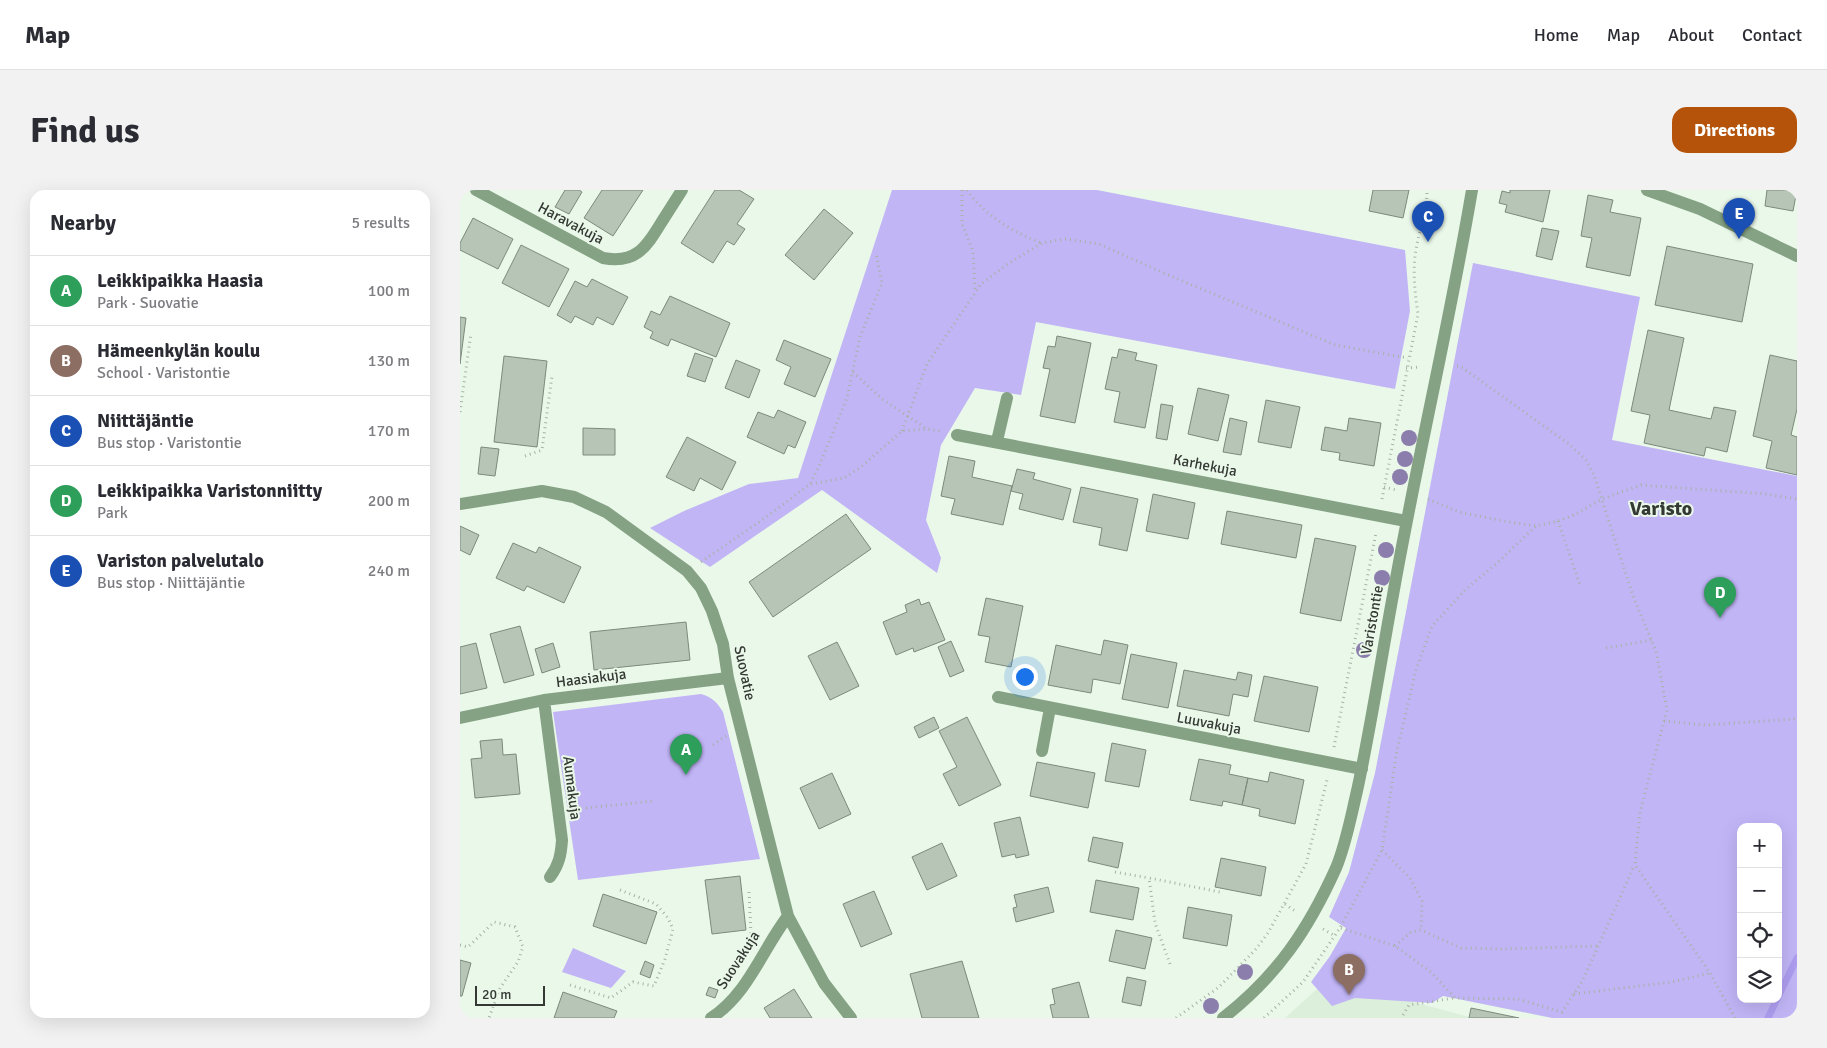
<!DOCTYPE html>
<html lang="en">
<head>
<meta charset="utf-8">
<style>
  :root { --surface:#fff; --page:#f2f2f3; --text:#2b2b33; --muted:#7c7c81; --line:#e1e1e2; --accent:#b45309 }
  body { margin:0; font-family:Signika,sans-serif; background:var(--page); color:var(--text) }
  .controls { position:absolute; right:15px; bottom:15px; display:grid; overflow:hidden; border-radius:10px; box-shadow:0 5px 20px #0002 }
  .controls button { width:45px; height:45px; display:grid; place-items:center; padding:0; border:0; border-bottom:1px solid var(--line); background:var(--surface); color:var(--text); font:25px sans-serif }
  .scale { position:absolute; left:15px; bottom:12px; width:70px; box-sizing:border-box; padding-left:5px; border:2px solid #343933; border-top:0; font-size:14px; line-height:18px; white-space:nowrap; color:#343933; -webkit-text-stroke:4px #eaf8e9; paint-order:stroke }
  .you { position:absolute; left:564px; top:486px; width:18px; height:18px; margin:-12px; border:4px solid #fff; border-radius:50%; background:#1a73e8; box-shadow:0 0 0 8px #1a73e833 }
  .badge { display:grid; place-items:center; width:32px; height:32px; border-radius:50%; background:var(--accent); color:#fff; font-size:16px; font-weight:700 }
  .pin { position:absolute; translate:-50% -41px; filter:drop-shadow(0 1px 2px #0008) }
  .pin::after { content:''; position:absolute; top:26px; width:18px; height:15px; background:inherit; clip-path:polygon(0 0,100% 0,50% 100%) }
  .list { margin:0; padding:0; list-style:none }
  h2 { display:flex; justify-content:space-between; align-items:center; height:65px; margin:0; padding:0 20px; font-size:21px }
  h2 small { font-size:16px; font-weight:400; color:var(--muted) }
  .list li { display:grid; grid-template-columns:32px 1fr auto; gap:15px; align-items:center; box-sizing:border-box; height:70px; padding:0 20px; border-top:1px solid var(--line) }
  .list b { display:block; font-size:19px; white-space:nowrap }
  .list p { margin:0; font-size:16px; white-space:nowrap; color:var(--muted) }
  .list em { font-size:16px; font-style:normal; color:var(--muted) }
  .icon { flex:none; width:28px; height:28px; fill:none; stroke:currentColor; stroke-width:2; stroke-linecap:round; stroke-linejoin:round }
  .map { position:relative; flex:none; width:1337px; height:828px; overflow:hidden; border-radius:15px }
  header { display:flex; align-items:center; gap:30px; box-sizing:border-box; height:70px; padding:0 25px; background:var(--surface); border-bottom:1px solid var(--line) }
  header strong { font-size:24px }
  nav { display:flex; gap:28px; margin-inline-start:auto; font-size:18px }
  .intro { display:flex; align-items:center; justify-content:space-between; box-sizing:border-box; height:120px; padding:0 30px }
  h1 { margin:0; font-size:35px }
  .button { padding:12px 22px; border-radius:15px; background:var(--accent); color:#fff; font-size:18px; font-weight:700 }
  main { display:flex; gap:30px; padding:0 30px }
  aside { flex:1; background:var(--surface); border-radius:15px; box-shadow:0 5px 20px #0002 }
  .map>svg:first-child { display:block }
</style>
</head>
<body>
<header>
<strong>Map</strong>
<nav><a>Home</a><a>Map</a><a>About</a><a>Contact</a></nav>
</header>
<div class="intro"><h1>Find us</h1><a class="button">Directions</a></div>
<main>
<aside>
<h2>Nearby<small>5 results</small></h2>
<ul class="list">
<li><span class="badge" style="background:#2e9e5b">A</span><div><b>Leikkipaikka Haasia</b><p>Park · Suovatie</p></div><em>100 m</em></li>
<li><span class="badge" style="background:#8d6e63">B</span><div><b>Hämeenkylän koulu</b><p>School · Varistontie</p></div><em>130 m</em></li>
<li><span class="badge" style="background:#1a4fb4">C</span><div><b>Niittäjäntie</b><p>Bus stop · Varistontie</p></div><em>170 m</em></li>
<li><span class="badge" style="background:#2e9e5b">D</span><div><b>Leikkipaikka Varistonniitty</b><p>Park</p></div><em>200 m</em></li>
<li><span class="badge" style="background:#1a4fb4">E</span><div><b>Variston palvelutalo</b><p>Bus stop · Niittäjäntie</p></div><em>240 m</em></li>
</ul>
</aside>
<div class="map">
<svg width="1337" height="828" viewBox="0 0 1337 828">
  <rect width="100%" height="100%" fill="#eaf8e9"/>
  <path fill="#dbefdb" d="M868,789L1013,828H825Z"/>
  <path fill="#c1b5f6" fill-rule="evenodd" d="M432,0H637L945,60L950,121L935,199L576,132L561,205L515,198L481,255L466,330L481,368L477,383L362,300L250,377L190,338L224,321L289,294L338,288Z
    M1013,73L1180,107L1152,250L1337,286V828H1092L983,806L972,813L895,808L872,816L851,792L870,766L886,738L869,727L889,682L915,583ZM1281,637H1318V809H1281Z
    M241,504C252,507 257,512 263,522L300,669L118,690L93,522Z
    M113,758L166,781L151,798L102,782Z"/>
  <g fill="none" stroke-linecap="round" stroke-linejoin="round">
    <path stroke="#ae9df0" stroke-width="7" d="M1318,807L1337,768
      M1308,828L1317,809"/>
  </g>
  <path fill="#b7c5b6" stroke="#7c897c" d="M105,0H119L122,2L109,24L95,17Z
    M142,0H183L153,46L124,28Z
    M255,0H279L294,9L277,34L285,39L274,55L267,51L253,73L221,53Z
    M913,0H949L943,28L909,21Z
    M1050,0H1090L1083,32L1045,22L1047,15L1039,13L1042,1L1050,3Z
    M1307,0H1337L1333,21L1305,16Z
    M1128,5L1153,10L1150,22L1181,28L1170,86L1126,77L1132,48L1121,46Z
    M364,19L393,43L354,90L325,65Z
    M13,28L53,49L38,79L0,60V53Z
    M1082,38L1099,41L1092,70L1076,66Z
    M61,55L109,79L89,117L42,93Z
    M1207,56L1293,74L1282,132L1195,115Z
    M132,89L168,107L153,135L137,127L133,135L115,126L111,133L97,125L115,91L127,97Z
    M210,106L270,133L256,167L211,149L208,156L190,148L193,142L184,137L191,121L200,125Z
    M0,127L6,128L0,174Z
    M1188,140L1224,148L1209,220L1251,229L1254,217L1276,221L1267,262L1246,257L1244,266L1184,253L1190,225L1171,221Z
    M597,146L631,153L615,233L580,226L590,179L583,178L588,156L595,157Z
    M324,150L371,169L355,207L324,194L331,177L316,170Z
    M659,159L677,163L675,170L697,175L685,238L654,232L660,202L645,199L652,167L657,168Z
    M235,163L253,169L245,192L227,186Z
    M1310,165L1337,171V219L1331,245L1337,247V285L1306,278L1312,251L1293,246Z
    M44,166L87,171L77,257L34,252Z
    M276,170L300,180L289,208L265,198Z
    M738,198L769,205L758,251L728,244Z
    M806,210L840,217L831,258L798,252Z
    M701,214L713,216L707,250L696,248Z
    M318,220L346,232L335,258L328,255L324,264L287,247L298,222L314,228Z
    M770,228L787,232L781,265L763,262Z
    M889,228L921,233L914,276L879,270L880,263L861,260L865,237L887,241Z
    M123,238L155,239V265H123Z
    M227,247L276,272L262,300L240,288L234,301L206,287Z
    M21,257L39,259L35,286L18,284Z
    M489,266L515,271L512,287L552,296L543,335L491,324L495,309L481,306Z
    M557,279L575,283L573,289L611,299L603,330L559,319L563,304L551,301Z
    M621,297L678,309L667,361L639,355L642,338L613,332Z
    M693,304L735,313L728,349L686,341Z
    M767,321L842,335L836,368L761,354Z
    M386,324L411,359L313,427L289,392Z
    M0,336L19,345L10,365L0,360Z
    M855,348L896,356L881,431L840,423Z
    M53,353L76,363L79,357L121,377L104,413L67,396L64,401L36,388Z
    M526,408L563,416L551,477L525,472L530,447L518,445Z
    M459,409L461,415L469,412L485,450L454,462L453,458L436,465L423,432L447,422L445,415Z
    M226,432L230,470L134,480L130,442Z
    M60,436L74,485L44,493L30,444Z
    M644,450L668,455L660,494L633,489L631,503L588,495L596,455L641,465Z
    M491,451L504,481L490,487L478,457Z
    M377,452L399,496L370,510L348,466Z
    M16,453L27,498L0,504V457Z
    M93,453L100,477L82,483L75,459Z
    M671,464L717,473L708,518L662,509Z
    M724,480L776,490L778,482L792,485L788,507L773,504L769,526L717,516Z
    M804,486L858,497L849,542L794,531Z
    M474,527L479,538L459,548L454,537Z
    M507,527L541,595L499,616L483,584L497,577L479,541Z
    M42,549L43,565L56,564L60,604L15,608L11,569L22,568L20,551Z
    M652,553L686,560L679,597L645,591Z
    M739,569L771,575L769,584L788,588L782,615L763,611L762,616L730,610Z
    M577,572L635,583L628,618L570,606Z
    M810,582L844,590L835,634L799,626L800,619L782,615L788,588L808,592Z
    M372,583L391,624L359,639L340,598Z
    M560,627L569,665L556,668L555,664L542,667L534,633Z
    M633,647L663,653L658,678L628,671Z
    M482,653L497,686L467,700L452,667Z
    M761,668L806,677L801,706L755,697Z
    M280,686L286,740L252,744L245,690Z
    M636,690L679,698L673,730L630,722Z
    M588,697L594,722L556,732L553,718L557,717L554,705Z
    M414,701L432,744L401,757L383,714Z
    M143,704L197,722L186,754L133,736Z
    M728,717L772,725L767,756L723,748Z
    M656,740L692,748L685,779L649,771Z
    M0,770L11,773L2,806H0Z
    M185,771L194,775L190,788L180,784Z
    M502,771L519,828H462L450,784Z
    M667,787L686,791L681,816L662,812Z
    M619,792L629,828H593L590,815L595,814L592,799Z
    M249,797L258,800L255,808L246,805Z
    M334,799L352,828H310L304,818Z
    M103,802L157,821L154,828H94Z
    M1011,818L1059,828H1009Z"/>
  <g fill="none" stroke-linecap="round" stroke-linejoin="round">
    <path stroke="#a7b2a6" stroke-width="3" stroke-dasharray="1 4" stroke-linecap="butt" d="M502,0V34L513,61L515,102
      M507,0C524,25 553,42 581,53
      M997,176H1000L1109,254L1127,271L1134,285L1173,406L1196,461L1207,520L1180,622L1175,675L1250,783L1275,828
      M946,178L960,177
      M393,182L422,209L467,239
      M0,222L11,143
      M442,241L467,174L521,94L546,75L582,53L606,49L639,54L706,84L875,155L948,168
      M65,266L82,260L92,186
      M351,294L384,288L401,277L442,241L468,239L480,241
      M924,297L936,300
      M922,309L958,124C955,104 953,86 955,66C958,43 967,23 967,0
      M968,309L999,322L1049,332L1076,336L1098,331L1114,325L1142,309L1181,295L1306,304L1337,309
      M1098,331L1120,395
      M241,372L309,325L350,294L360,274L387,208L400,147L422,93L416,63
      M1146,458L1192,450
      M1204,531L1245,535L1335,529L1337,527
      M253,555L266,546
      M874,557L916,343
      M116,619L194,611
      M922,660L950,688L962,711L961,740
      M655,682L689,688
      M825,714L835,721
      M881,738L935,756L971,782L995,808L1057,809L1102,822L1123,790L1174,676
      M863,739L875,746
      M0,755L8,757L34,732L55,737L63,757L58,772L40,798L29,828
      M935,756L951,742L961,740L1001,758L1041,759L1138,756
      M710,774L695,733L689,688L760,702
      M263,790L291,745L289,702
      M110,795L151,808L173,792L194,796L205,769L213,739L208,728L196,714L160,700
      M1114,804L1212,792L1250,783
      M943,825L949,815L994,808
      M716,828L759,797L796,759L808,743L846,674L867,590
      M804,828L843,792L880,738L922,660L937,560L956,480L972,436L1006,399L1036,374L1076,336"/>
    <path stroke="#85a284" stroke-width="12" d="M16,0L143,68C175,74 186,58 201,33C208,22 215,11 222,0
      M1187,0L1240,19L1337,66
      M497,245L946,331
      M537,251L547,208
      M0,314L82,301L114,307L146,322L227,381L241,398L252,421L263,454L268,488L328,726L364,793L391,828
      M538,507L902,579
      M84,510L102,650C101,665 99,675 90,687
      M0,528L84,510L268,488
      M582,561L590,518
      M251,828C288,804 302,760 328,726
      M763,828C817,786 848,740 876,678C886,654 891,626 897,601C911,536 921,470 933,405C957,269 989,136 1012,0"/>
  </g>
  <g fill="#8b7eac">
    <circle cx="949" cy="248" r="8"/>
    <circle cx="945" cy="269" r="8"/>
    <circle cx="940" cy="287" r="8"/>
    <circle cx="926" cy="360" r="8"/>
    <circle cx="922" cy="388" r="8"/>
    <circle cx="904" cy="460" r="8"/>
    <circle cx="785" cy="782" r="8"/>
    <circle cx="751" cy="816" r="8"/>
  </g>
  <g text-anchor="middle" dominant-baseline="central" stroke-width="4" stroke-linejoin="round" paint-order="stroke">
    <g font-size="15" fill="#343933" stroke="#eaf8e9">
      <text transform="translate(111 33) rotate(28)">Haravakuja</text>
      <text transform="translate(745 275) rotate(11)">Karhekuja</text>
      <text transform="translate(912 430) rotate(-80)">Varistontie</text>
      <text transform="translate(285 483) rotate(78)">Suovatie</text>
      <text transform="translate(131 488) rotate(-7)">Haasiakuja</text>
      <text transform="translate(749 533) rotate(11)">Luuvakuja</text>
      <text transform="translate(112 598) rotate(83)">Aumakuja</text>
      <text transform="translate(278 770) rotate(-57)">Suovakuja</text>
    </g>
    <g font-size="20" font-weight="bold" fill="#343933" stroke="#eaf8e9">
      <text x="1201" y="318">Varisto</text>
    </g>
  </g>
</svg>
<div class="controls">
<button>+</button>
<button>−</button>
<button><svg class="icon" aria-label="locate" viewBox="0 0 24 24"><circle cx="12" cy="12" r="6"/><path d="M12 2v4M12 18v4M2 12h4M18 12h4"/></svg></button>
<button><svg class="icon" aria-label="layers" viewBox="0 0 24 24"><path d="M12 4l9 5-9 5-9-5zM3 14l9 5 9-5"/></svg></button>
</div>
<div class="scale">20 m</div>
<div class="you"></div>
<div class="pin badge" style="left:226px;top:585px;background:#2e9e5b">A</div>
<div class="pin badge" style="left:889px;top:805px;background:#8d6e63">B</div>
<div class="pin badge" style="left:968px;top:52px;background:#1a4fb4">C</div>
<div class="pin badge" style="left:1260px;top:428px;background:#2e9e5b">D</div>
<div class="pin badge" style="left:1279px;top:49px;background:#1a4fb4">E</div>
</div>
</main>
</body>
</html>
